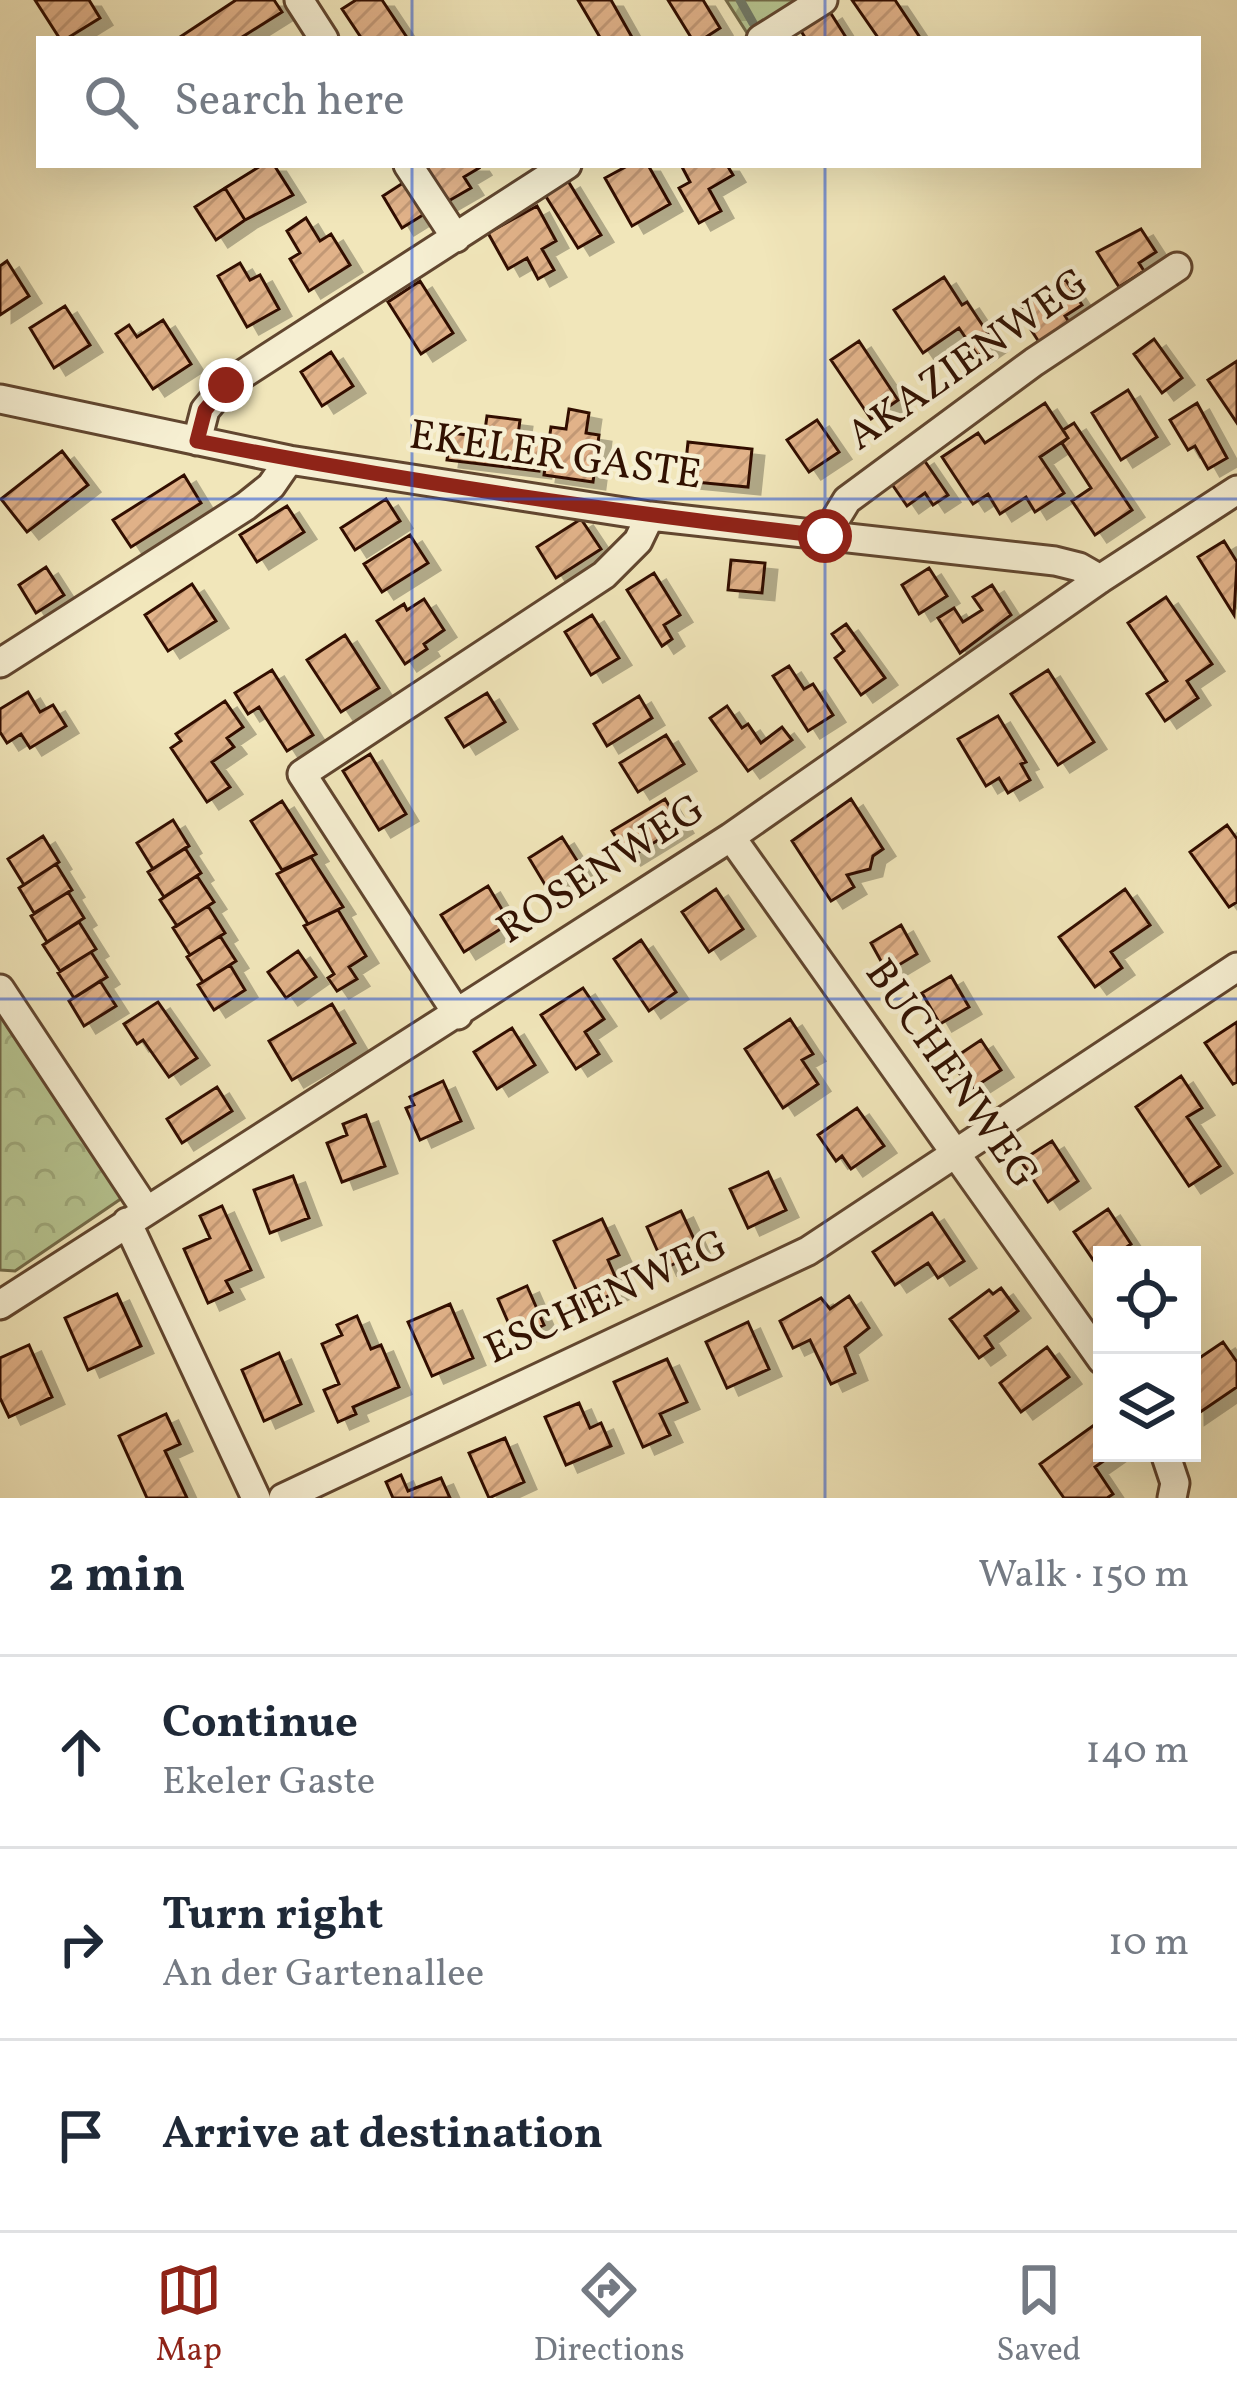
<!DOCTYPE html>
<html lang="en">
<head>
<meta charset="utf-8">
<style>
  :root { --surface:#fff; --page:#f6f6f7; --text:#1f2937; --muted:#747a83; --line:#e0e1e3; --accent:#8f2418 }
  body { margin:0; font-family:Vollkorn,serif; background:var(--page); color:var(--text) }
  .controls { position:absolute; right:36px; bottom:36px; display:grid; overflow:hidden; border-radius:0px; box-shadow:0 12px 48px #0002 }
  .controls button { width:108px; height:108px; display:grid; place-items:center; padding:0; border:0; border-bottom:3px solid var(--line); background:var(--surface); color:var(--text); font:60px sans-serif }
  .stop { position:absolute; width:36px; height:36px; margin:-27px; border:9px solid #8f2418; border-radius:50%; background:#fff }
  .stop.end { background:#8f2418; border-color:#fff; box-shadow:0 3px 12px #0008 }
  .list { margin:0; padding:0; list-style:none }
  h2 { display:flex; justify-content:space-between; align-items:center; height:156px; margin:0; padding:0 48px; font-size:51px }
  h2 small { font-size:39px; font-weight:400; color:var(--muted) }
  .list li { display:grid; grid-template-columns:78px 1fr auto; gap:36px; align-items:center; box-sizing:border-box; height:192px; padding:0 48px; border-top:3px solid var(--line) }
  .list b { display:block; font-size:45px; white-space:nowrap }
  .list p { margin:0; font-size:39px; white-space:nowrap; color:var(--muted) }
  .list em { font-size:39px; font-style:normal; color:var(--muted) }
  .icon { flex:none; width:66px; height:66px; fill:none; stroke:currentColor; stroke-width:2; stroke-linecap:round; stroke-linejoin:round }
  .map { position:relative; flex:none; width:1237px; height:1498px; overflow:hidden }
  .search { position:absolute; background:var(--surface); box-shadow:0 12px 48px #0002; left:36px; right:36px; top:36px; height:132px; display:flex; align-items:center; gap:30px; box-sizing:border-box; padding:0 42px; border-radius:0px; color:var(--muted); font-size:45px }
  .sheet { height:732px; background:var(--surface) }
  nav { display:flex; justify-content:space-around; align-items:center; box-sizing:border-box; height:168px; border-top:3px solid var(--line); background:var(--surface); font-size:33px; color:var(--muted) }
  nav a { display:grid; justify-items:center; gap:6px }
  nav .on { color:var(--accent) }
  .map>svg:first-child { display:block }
</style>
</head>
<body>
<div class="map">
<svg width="1237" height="1498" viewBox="0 0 1237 1498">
  <defs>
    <pattern id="forest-firs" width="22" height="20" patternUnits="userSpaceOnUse" patternTransform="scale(3)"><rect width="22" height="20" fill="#b7c692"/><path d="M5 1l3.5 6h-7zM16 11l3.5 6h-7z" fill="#9ea97c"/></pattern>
    <pattern id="park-crowns" width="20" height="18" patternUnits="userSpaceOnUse" patternTransform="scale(3)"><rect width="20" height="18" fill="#b7c692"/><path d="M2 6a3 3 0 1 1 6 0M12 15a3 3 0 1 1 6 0" fill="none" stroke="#9ea97c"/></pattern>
    <pattern id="building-hatch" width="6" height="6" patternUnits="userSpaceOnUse" patternTransform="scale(3)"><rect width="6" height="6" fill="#e1b289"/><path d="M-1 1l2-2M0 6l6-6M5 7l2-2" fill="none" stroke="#c29874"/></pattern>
    <filter id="shadow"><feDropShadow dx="12" dy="7" stdDeviation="0" flood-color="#0004"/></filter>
  </defs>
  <rect width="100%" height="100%" fill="#f1e6ba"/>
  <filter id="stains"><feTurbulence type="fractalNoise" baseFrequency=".00167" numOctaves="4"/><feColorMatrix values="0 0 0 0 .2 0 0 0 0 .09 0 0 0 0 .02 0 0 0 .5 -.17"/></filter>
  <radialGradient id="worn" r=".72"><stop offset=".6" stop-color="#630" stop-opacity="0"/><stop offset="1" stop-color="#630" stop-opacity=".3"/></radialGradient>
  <path fill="url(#forest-firs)" stroke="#746c4a" stroke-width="3" d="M726,0H810L749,36Z"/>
  <path fill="url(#park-crowns)" stroke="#746c4a" stroke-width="3" d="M0,1006L125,1196L15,1271L0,1270Z"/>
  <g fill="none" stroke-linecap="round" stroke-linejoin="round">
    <path stroke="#717a68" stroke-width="9" d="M740,0L753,23"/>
  </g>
  <path fill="url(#building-hatch)" stroke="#311101" stroke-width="3" filter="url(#shadow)" d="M35,0H89L100,18L66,39H60Z
    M236,0H274L282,12L239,39H177Z
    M356,0H382L408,39H362L342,9Z
    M578,0H611L633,39H601Z
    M668,0H703L720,28L703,39H692Z
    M852,0H895L921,39H879Z
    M830,12L847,39H806L801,31Z
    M262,165H274L293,195L245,220L225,188Z
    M422,165H477L479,168L464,177L471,188L445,203Z
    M629,165H648L670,204L632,226L605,178Z
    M681,165H727L733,175L709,189L721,211L699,223L679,188L690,182Z
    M406,181L426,213L402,228L383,196Z
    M568,181L601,235L578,248L545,195Z
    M225,188L245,220L216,240L195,207Z
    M537,206L556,241L542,249L554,270L538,279L527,258L508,269L488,233Z
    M306,218L320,241L331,234L350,265L309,291L290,259L300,253L287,231Z
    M1141,229L1156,252L1139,263L1144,271L1119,287L1097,252Z
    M7,261L29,296L0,315V266Z
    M240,263L250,280L260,275L279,309L247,327L218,276Z
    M944,277L962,305L967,302L995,344L978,356L959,328L923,353L894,310Z
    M1065,279L1082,305L1065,316L1069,322L1039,342L1018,310Z
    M420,281L453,333L421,354L388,302Z
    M65,306L90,345L54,368L30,328Z
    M163,320L191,364L153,389L116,334L129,325L137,337Z
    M1154,339L1182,378L1162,393L1134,354Z
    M859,341L898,400L871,419L831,360Z
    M331,352L353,386L322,406L301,372Z
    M1237,361V423L1208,380Z
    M1128,390L1157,437L1121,460L1092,413Z
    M1045,403L1068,438L1040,457L1064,493L1035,512L1026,497L1000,514L988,494L973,504L942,457L978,433L985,443Z
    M1197,403L1227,458L1208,469L1195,446L1188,450L1170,420Z
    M569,409L589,413L586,433L599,435L593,482L544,475L551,427L566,429Z
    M487,416L520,420L518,435L543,438L539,471L447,460L451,433L484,437Z
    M817,420L839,452L809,472L787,440Z
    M1074,423L1132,510L1095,535L1072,501L1091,488L1062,443L1068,438L1063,430Z
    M688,442L752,449L748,487L684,481Z
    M62,451L88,485L27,532L1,499Z
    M922,457L948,495L933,505L925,493L907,506L889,480Z
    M184,475L201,503L131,547L113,520Z
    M386,499L400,521L355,550L341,528Z
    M287,506L304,532L257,562L240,535Z
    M581,519L601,549L556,578L537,547Z
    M410,535L428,563L382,592L364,564Z
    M1224,541L1237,562L1234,615L1198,557Z
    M731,560L765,563L762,593L728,590Z
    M46,567L64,595L36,613L19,585Z
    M929,568L947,596L919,614L902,585Z
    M654,573L680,615L664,625L672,639L662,646L627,590Z
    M192,584L216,621L168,651L145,615Z
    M992,585L1011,615L960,653L938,618L954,608L963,622L982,610L973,597Z
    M1166,597L1212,664L1187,681L1198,698L1165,721L1147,694L1167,681L1128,623Z
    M424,599L444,630L424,644L427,649L405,664L377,621L404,604L407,610Z
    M592,615L619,658L591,675L565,632Z
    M846,624L885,678L861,695L835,658L844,651L832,634Z
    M345,635L379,688L341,712L307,660Z
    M789,666L804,689L813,684L833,715L808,731L773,676Z
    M272,670L313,735L287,751L259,707L248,714L235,693Z
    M1048,670L1094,742L1058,765L1011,694Z
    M28,692L40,712L53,705L66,726L30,748L21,734L7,743L0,732V709Z
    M487,693L505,722L464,747L446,718Z
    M639,696L652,718L607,746L594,724Z
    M225,701L243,727L227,738L234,747L212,762L230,787L207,802L171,748L181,741L176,734Z
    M727,706L742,728L748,724L761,743L782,727L792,740L748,771L710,718Z
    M998,716L1026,762L1021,764L1030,780L1008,793L999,778L986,786L958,739Z
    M666,735L684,764L638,792L620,763Z
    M370,754L406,814L379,830L343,771Z
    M665,799L681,826L629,858L612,831Z
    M851,799L883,849L873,856L870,869L847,875L854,887L831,901L792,841Z
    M282,801L316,854L282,870L251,821Z
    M173,820L189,846L153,869L137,843Z
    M1227,825L1237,839V902L1229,907L1190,852Z
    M43,836L59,862L24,885L8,859Z
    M562,837L581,867L547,888L529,858Z
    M185,848L201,873L164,897L148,872Z
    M311,857L343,907L308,924L277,874Z
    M56,864L72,890L34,913L19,888Z
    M197,876L214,902L177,926L160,900Z
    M488,886L510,923L464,952L441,915Z
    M716,889L743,929L709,952L682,912Z
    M1125,889L1150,925L1111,952L1122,968L1095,987L1059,937Z
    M68,892L84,918L47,942L31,916Z
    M208,906L225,933L190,955L173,928Z
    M338,910L366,956L349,967L357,979L337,991L328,978L334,974L304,926Z
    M79,922L96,949L60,971L43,945Z
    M901,925L917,954L887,972L871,943Z
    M220,936L236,961L203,982L187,957Z
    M641,940L676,992L649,1011L614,959Z
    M298,951L316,977L286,998L268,972Z
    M91,952L107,977L74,998L58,973Z
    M230,965L245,990L214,1010L198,985Z
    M951,976L969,1007L940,1024L922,993Z
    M100,981L116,1006L84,1026L69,1001Z
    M583,988L604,1019L585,1032L599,1054L576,1069L541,1015Z
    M158,1002L197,1058L169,1077L143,1040L137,1044L124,1024Z
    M332,1004L355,1043L292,1080L269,1041Z
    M790,1019L813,1054L802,1060L818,1084L783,1108L745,1049Z
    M1237,1022V1082L1233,1084L1205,1043Z
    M512,1028L535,1065L497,1089L474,1052Z
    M981,1040L1001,1070L970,1090L951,1060Z
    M1181,1076L1202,1108L1187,1117L1220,1166L1189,1186L1136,1107Z
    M443,1081L461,1121L420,1140L406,1108L414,1105L410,1097Z
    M217,1087L232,1111L182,1143L167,1119Z
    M857,1108L884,1146L851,1169L842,1156L836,1161L818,1135Z
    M366,1115L385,1166L342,1182L327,1143L347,1135L343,1124Z
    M1052,1141L1078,1181L1048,1202L1021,1161Z
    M768,1172L786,1210L748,1228L730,1189Z
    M293,1176L309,1218L270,1233L254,1190Z
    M222,1206L251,1270L226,1281L232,1292L208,1303L184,1249L210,1238L200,1216Z
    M1108,1209L1131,1244L1115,1255H1102V1264L1098,1267L1074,1232Z
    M681,1211L700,1252L665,1268L647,1227Z
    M932,1213L964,1261L938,1278L928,1263L895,1285L873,1252Z
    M602,1219L619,1255L608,1260L621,1290L584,1307L554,1241Z
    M527,1286L544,1325L515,1338L498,1299Z
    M1001,1288L1018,1311L985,1336L993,1348L979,1358L950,1319L989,1290L993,1294Z
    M117,1294L141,1346L88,1370L65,1318Z
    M849,1296L869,1328L845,1347L855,1373L831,1384L810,1340L793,1348L780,1321L821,1298L830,1309Z
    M450,1304L473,1358L432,1376L408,1322Z
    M357,1316L371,1349L381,1345L399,1387L353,1407L356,1414L338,1422L324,1390L339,1384L322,1344L342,1335L337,1325Z
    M748,1322L769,1369L727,1388L706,1342Z
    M1223,1342L1237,1362V1387L1193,1417L1192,1363Z
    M29,1345L52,1397L9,1417L0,1398V1358Z
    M1047,1347L1069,1377L1021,1412L1000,1383Z
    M279,1353L301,1404L264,1421L242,1370Z
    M667,1359L687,1402L660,1414L670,1435L643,1447L614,1382Z
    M579,1403L590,1428L601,1423L611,1446L566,1465L545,1417Z
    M166,1414L180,1444L165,1451L187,1498H147L119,1436Z
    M1101,1420L1102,1453H1115L1095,1467L1113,1494L1107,1498H1064L1040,1464Z
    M505,1438L524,1482L489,1498L469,1453Z
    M401,1475L408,1491L441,1478L450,1498H393L386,1482Z"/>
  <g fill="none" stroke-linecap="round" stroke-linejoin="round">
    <g stroke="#61462f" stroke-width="33">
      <path id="minor" d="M299,0L324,39
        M761,39L823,0
        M408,165L456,238
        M0,399L289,460L650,516L1055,561L1079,567L1100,579
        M197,441L205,410L226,385L567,165
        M825,536L847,500L1034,362L1177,267
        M0,663L246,506L271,486L289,460
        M731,837L1102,1360
        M0,989L146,1210
        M458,1015L302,774L604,575L638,541L650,516
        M127,1222L256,1498
        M0,1305L731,837L1100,579L1237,490
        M1165,1453L1175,1483L1172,1498
        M283,1498L808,1251L1237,967"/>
    </g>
    <use href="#minor" stroke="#f6efd2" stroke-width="27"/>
  </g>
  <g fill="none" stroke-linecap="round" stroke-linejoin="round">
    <path stroke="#8f2418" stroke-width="15" d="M226,385L205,410L197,441C404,482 615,512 825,536"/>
  </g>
  <path fill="none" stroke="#1d4ed8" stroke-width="3" stroke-opacity="0.55" d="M412,0V39M825,0V39M412,165V1498M825,165V1498M0,499H1237M0,999H1237"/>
  <g text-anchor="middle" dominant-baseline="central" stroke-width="9" stroke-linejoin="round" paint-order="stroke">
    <g font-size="42" fill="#311101" stroke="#f6efd2">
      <text transform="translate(969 361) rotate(-35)">AKAZIENWEG</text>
      <text transform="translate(555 457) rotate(8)">EKELER GASTE</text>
      <text transform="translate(602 871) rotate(-33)">ROSENWEG</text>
      <text transform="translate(950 1075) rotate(55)">BUCHENWEG</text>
      <text transform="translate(607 1299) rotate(-25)">ESCHENWEG</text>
    </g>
  </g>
  <rect width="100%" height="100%" filter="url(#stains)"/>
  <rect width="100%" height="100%" fill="url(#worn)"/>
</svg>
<div class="controls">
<button><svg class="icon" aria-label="locate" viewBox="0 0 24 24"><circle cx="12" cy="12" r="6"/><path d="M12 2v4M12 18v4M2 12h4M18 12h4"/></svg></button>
<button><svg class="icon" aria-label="layers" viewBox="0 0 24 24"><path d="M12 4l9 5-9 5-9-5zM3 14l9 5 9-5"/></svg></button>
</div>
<div class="stop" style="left:825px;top:536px"></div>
<div class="stop end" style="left:226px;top:385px"></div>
<div class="search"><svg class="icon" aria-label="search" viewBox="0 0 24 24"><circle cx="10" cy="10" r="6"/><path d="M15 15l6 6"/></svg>Search here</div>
</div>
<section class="sheet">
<h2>2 min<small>Walk · 150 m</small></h2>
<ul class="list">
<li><svg class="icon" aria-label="ahead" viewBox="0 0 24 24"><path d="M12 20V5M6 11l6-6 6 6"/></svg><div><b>Continue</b><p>Ekeler Gaste</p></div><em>140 m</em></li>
<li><svg class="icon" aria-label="right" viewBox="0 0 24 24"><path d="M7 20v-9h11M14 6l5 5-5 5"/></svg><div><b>Turn right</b><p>An der Gartenallee</p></div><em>10 m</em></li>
<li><svg class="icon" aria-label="arrive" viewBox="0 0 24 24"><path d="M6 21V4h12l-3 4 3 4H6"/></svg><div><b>Arrive at destination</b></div></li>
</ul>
</section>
<nav>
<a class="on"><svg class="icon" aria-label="map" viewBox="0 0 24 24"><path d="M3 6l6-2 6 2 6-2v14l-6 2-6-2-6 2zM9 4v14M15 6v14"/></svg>Map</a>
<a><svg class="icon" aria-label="directions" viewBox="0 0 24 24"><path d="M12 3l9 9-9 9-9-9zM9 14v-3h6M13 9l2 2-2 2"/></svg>Directions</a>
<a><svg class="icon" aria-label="saved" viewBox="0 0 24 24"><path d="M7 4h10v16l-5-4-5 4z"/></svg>Saved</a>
</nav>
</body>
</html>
